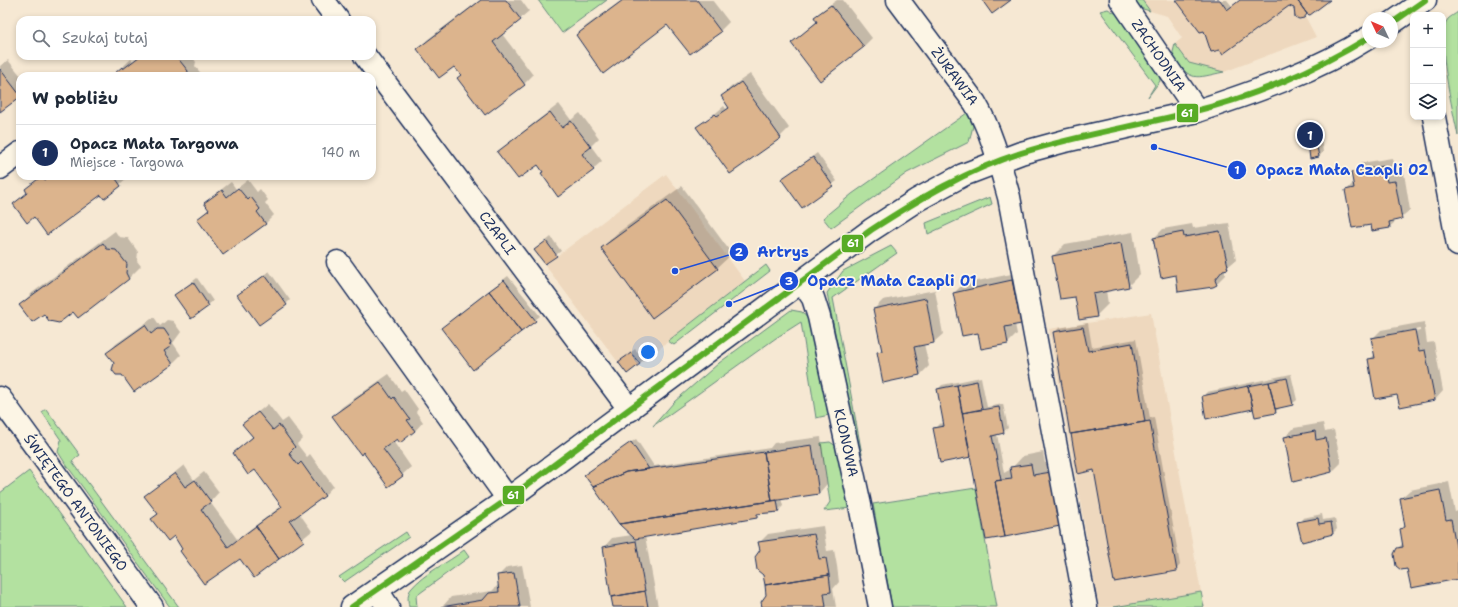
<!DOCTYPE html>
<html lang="pl">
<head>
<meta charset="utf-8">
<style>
  :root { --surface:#fff; --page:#f2f2f3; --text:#1f2937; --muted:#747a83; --line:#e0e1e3; --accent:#1b2f5e }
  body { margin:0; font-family:"Shantell Sans",sans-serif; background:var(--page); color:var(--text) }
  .controls { position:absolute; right:12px; top:12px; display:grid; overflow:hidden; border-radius:8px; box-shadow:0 2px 6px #0003 }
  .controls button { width:36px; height:36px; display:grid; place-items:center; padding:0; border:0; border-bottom:1px solid var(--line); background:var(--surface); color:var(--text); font:20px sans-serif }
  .compass { position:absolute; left:1362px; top:12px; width:36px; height:36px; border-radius:50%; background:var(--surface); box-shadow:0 2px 6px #0003; rotate:314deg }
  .you { position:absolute; left:648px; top:352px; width:14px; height:14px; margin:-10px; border:3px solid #fff; border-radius:50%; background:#1a73e8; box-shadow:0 0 0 6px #1a73e833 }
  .badge { display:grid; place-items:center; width:26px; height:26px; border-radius:50%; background:var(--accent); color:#fff; font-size:13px; font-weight:700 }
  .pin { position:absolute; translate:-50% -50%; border:2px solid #fff; box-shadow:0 1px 4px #0006 }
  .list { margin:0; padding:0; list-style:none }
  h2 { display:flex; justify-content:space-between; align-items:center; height:52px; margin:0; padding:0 16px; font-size:17px }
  h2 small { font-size:13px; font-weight:400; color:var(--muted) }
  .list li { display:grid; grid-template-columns:26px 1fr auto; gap:12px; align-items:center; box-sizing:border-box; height:56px; padding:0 16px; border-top:1px solid var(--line) }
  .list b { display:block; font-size:15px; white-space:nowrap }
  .list p { margin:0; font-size:13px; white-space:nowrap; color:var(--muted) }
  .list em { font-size:13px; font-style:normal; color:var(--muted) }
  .icon { flex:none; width:22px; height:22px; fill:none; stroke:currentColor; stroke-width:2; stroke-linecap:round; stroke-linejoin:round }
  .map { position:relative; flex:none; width:1458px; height:607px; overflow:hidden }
  .search { position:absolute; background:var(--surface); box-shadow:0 2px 6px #0003; left:16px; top:16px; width:360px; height:44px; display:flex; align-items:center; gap:10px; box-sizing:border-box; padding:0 14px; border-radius:12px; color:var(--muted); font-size:15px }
  .panel { position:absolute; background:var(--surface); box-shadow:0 2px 6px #0003; left:16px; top:72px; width:360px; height:108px; border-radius:12px }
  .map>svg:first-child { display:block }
</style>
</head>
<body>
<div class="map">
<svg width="1458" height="607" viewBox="0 0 1458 607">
  <rect width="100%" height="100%" fill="#f6e8d3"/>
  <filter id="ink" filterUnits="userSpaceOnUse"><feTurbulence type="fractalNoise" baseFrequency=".025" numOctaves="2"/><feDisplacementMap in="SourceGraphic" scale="8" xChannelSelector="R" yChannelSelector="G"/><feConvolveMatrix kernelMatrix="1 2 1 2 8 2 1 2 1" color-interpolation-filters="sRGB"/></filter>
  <g filter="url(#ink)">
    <path fill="#eed8be" d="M1142,0H1218L1226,10L1240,0H1330L1305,16L1316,37L1224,72L1189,63L1175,44L1182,38L1167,16L1150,11Z
      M666,174L745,281L627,374L545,265Z
      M1151,313L1201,592L1114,607H1099L1049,329Z"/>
    <path fill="#b3e1a0" stroke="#67887f" d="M538,0H607L562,33Z
      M1131,0H1142L1150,11L1136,7Z
      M1108,9L1122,17L1159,71L1160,81L1148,97L1155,85L1100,11Z
      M1458,12V136C1454,115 1434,35 1448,19C1450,17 1455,14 1458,12Z
      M1175,44L1189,63L1224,72C1194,78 1192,83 1172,56Z
      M967,113L973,126L969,142L907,173L831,228L823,218L852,194Z
      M990,197L992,204L928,234L926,223Z
      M891,246L897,253L833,298L862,454L859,452L827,293L843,271Z
      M766,265L770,271L674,345L668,341Z
      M791,310L802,312L809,320L829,415L816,418L801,322L776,338L653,426L674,402L719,363Z
      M46,409L80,455L72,461L179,607H170L65,463L58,452L61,440L42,412Z
      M830,442L836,446L851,508L824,511L830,502L821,443Z
      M29,471L127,607H0V493Z
      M976,488L997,607H892L873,504Z
      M406,532L409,537L344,582L339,577Z
      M464,550L469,557L416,596L417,607H409C408,601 407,594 411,589C424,573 448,563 464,550Z
      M1201,592L1204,607H1114Z"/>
    <path fill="#0003" fill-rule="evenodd" d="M480,0H521L529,11L502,34L533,75L524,84L462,75L454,65L418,49L427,40Z
      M622,0H712L729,22L720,31L690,53L668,23L577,35L586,26Z
      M837,0H843L872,38L863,47L792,43L817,21L815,18L824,9Z
      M1178,0H1227L1232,6L1240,0H1328L1307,13L1289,5L1204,29Z
      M139,56H192L196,62L195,66L203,76H119L116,73L131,59L133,61Z
      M8,60L21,76L20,96L0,111V66Z
      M750,74L789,128L780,137L730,173L698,128L724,106L726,109L729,106L722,96L731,87Z
      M559,104L571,120L580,113L599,138L591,146L602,161L593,169L538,163L499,152L508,143Z
      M1312,128H1316L1317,135L1313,139L1308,133Z
      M1321,138L1323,152L1319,157L1311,158L1309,144L1314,140Z
      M817,153L837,181L803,207L783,179Z
      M1392,158L1395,174L1404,173L1410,210L1389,227L1372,224L1346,191L1354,182L1352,172L1361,163Z
      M41,176H129L104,198L101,194L34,216L15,204L28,192L26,190Z
      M248,180L257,192L260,189L268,200L265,203L274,215L265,224L198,219L209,209L205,204L214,195L231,182L236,189Z
      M682,186L732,254L717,268L602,248L616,234Z
      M1229,223L1236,260L1225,269V275L1216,284L1176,274L1154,238L1163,229L1192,224L1193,228Z
      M115,231L119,237L128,238L138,252L137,261L141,266L129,278L78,317L73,311L44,312L20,305L32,293Z
      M1133,232L1140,274L1128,286L1106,290L1108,304L1096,316L1075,295L1053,256L1065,244Z
      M551,237L561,251L545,263L535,250Z
      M269,271L290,300L286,304L238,295Z
      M1021,272L1029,314L1021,323L1015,324L1017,334L1008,343L982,348L979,332L954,293L963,284Z
      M508,276L540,316L535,320L443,329L451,320Z
      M197,278L213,301L191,318L175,295Z
      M935,290L943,334L934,342L924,344L929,366L920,375L878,353L882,349L874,309L883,300Z
      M154,317L160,326L167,320L173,321L181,332L173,343L181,355L172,364L115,363L108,353L116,344Z
      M1424,322L1427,343L1434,342L1443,391L1435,400L1398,394L1369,360L1375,354L1372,339L1381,330ZM1420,329V331L1381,338V336Z
      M1088,323L1092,347L1136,339L1150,418L1154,417L1180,565L1176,570L1095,469L1078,472L1054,333L1059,328Z
      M635,349L644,359L639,364L624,358Z
      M389,374L401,391L404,389L418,409L416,412L423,422L415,431L393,441L411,467L402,475L363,451L334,416L342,407Z
      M1291,374L1297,400L1292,404L1280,408L1275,412L1254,408L1207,418L1203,396L1207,392Z
      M981,377L987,407L1003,404L1008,428L1003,432L997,434L1004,473L1011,469L1023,456L1043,452L1045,463L1063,460L987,539L971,456L934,429L939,424L944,423L938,389L942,385Z
      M268,404L282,422L288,418L303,438L297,444L307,457L310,454L333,486L325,495L299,513L312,531L279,558L240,557L183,549L174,534L152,519L158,513L146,496L184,465L194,480L204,472L219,492L210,502L237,539L283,505L255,468L234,453L253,436L243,424Z
      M1323,423L1325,432L1334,430L1341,463L1332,472L1285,437L1294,428Z
      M821,437L827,484L819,493L781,498L783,506L778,511L761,513L757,517L645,536L658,607H614L604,547L612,538L632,535L590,471L636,439L654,466L770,448L774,443Z
      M1449,482L1455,512L1458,511V578L1408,568L1398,548L1403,543L1401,529L1405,525L1401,498L1410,490Z
      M1322,514L1323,520L1335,518L1337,529L1333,533L1298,523L1303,518Z
      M823,526L827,551L834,550L837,566L839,582L833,589L836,607H763L767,595L759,543L768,534Z
      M522,565L530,607H442L451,597L492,591L499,584L498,576L507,567Z"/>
    <path fill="#dcb48d" stroke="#1b2f5e" d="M481,0H506L521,20L493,42L525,85L485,115L457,78L461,75L454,67L439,78L417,49Z
      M623,0H697L721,32L690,54L667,25L603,74L576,35Z
      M982,0H1011L992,14Z
      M1176,0H1220L1227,10L1240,0H1297L1307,14L1304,18L1299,19L1295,17L1294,8L1289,6L1223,54L1220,50L1211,52L1204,31L1200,32Z
      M1297,0H1330L1310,15L1307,14Z
      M831,5L864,47L820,81L791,43L817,22L814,17Z
      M140,56H176L188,71L187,76H118L115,73L122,67L123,69Z
      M0,69L20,95V97L0,112Z
      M741,82L781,138L730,174L696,127L715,114L717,116L729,108L721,96Z
      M550,112L562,128L571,121L591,147L582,154L594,170L558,197L541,173L543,172L538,165L518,179L497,152Z
      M1312,132L1314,140L1308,141L1306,133Z
      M1316,142L1319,157L1310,159L1308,144Z
      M813,157L833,186L802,208L781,179Z
      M1384,166L1387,182L1395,181L1402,219L1389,222L1390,228L1372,231L1371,225L1352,228L1345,190L1354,188L1351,172Z
      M42,176L45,180L51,176H114L121,186L104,199L101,195L47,235L34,217L27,223L13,204L27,193L25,189Z
      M238,188L248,200L251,197L260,209L257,212L266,224L223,255L197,219L209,210L204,203L222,190L227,197Z
      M667,200L718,269L652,318L601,248Z
      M1220,231L1228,266H1227L1228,269L1223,270L1215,280L1217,285L1213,287L1178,292L1176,275L1161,278L1153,238L1183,232L1184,237Z
      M546,241L557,256L545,264L534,250Z
      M103,243L107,249L116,250L127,264L126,273L129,279L78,318L73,312L59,323L49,321L44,314L32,322L19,305Z
      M1121,243L1129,287L1093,294L1097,317L1079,320L1075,297L1060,299L1052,256Z
      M265,275L287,305L259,325L237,295Z
      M504,280L536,321L521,332L489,291Z
      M1012,280L1021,324L1005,327L1008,344L981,349L978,333L962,336L953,293Z
      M193,282L209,306L191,319L174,295Z
      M489,291L521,332L473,370L441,328Z
      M926,298L934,343L914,347L920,375L883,383L877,352L882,351L873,309Z
      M145,325L151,334L157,329H164L172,341L170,347L164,351L173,364L134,392L122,375H116L112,370L114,363L106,353Z
      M1083,327L1088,351L1132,343L1145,422L1070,434L1053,332Z
      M1415,330L1419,351L1425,350L1435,400L1400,407L1397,395L1375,399L1368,359L1375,358L1371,338Z
      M631,353L640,364L627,374L618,362Z
      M1287,378L1293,405L1275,409L1269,382Z
      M977,381L982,409L962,413L957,385Z
      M380,382L392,399L394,397L410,419L407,420L415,431L400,443L397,439L383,449L403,476L388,487L363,452L361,455L332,416Z
      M1269,382L1276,413L1255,417L1248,386Z
      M957,385L971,457L940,463L933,428L944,426L937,389Z
      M1248,386L1253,409L1206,419L1202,396Z
      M999,407L1004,433L992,436L1001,480L995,481L1005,537L986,540L962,413Z
      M258,412L273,430L279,425L295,447L289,453L298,465L301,462L325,496L290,521L304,541L279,559L256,526L282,507L255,470L248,475L233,453L253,437L242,424Z
      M1150,421L1177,571L1114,582L1094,470L1078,474L1071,434Z
      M1315,431L1316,440L1326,438L1332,472L1293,482L1284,437Z
      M631,442L649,469L626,472L593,487L584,475Z
      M812,445L819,494L772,501L764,452Z
      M764,452L772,501L619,524L593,487L626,472Z
      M1031,464L1033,475L1051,472L1060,526L1005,537L995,481L1012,479L1010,467Z
      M175,473L185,487L195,480L211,502L201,509L228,547L256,526L279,559L254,578L240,559L204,584L180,551L182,549L174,536L168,541L151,519L158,514L144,496Z
      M1440,490L1446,520L1451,519L1458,558V579L1411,588L1407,569L1401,570L1396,566L1394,554L1397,548L1403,547L1400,529L1405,527L1400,498Z
      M777,500L779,512L757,514V518L635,539L619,524Z
      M1318,518L1319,524L1331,522L1333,534L1302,542L1297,522Z
      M814,534L819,559L826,558L829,575L765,585L763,575L757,570L755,557L760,550L758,542Z
      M636,541L645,591L611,597L603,547Z
      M514,573L520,607H441L483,600L489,593L499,592L497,575Z
      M829,575L831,592L824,593L826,607H762L761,602L766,595L765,585Z
      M645,591L648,607H613L611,597Z"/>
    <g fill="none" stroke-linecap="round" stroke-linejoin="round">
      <g stroke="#1b2f5e" stroke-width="25">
        <g id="minor">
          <path d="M323,0L338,20"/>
          <path id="s1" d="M898,0L975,103C992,132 1000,165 1009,197L1086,607"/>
          <path id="s2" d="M1121,0L1197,111"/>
          <path d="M1392,23L1425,0"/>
          <path id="s3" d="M365,56L630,410"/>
          <path d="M1434,117L1458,245"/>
          <path d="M0,168L20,153"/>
          <path d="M338,262L508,499"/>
          <path id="s4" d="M802,282L813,298L819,317L860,505L880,607"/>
          <path id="s5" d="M0,398L152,607"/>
          <path d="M377,590L388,607"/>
          <path d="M352,607L508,499L871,230L917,200L963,175L1021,153L1065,141L1197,111C1255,92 1316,71 1368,38"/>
        </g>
      </g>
      <use href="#minor" stroke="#fcf5e5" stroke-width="22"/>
      <g stroke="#fcf5e5" stroke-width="9">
        <path id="bus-1" d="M1392,23L1425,0
          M352,607L508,499L871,230C919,199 967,170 1021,153C1078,135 1138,126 1195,111C1254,97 1317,69 1368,38"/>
      </g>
      <use href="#bus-1" stroke="#58ac25" stroke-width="6"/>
    </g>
  </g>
  <g text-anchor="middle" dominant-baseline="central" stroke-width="3.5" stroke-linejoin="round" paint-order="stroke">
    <g font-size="14" fill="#1b2f5e" stroke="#fcf5e5">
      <text stroke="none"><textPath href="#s2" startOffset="67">ZACHODNIA</textPath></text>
      <text stroke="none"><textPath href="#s1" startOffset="95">ŻURAWIA</textPath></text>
      <text stroke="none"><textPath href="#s3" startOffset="221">CZAPLI</textPath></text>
      <text stroke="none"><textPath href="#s4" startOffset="168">KLONOWA</textPath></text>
      <text stroke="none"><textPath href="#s5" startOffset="129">ŚWIĘTEGO ANTONIEGO</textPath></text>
    </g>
  </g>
  <path fill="none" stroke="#1d4ed8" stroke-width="1.5" d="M1154 147L1237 170M675 271L739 252M729 304L789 281"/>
  <g fill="#1d4ed8" stroke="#fcf5e5" stroke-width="1.5">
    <circle cx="1154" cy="147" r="4"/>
    <circle cx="675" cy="271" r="4"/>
    <circle cx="729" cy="304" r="4"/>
    <circle cx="1237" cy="170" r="10"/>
    <circle cx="739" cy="252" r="10"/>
    <circle cx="789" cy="281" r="10"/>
  </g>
  <g font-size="12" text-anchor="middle" font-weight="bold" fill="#fff">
    <text x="1237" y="174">1</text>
    <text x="739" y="256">2</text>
    <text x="789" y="285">3</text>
  </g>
  <g font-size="15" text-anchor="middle" font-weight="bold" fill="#1d4ed8" stroke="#fcf5e5" stroke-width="3.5" stroke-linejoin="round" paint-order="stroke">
    <text x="1342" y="175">Opacz Mała Czapli 02</text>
    <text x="783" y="257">Artrys</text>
    <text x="892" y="286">Opacz Mała Czapli 01</text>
  </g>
  <g stroke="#fcf5e5" stroke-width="1.5">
    <rect x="1176" y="103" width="23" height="20" rx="4" fill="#58ac25"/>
    <rect x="841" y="234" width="23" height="19" rx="4" fill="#58ac25"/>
    <rect x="502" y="485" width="23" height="20" rx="4" fill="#58ac25"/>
  </g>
  <g font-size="11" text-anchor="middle" font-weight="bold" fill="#fff">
    <text x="1187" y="117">61</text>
    <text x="853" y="247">61</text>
    <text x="513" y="499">61</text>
  </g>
</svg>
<div class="controls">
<button>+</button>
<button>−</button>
<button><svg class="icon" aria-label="layers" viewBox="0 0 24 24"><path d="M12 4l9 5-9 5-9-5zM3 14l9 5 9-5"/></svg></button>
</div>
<svg class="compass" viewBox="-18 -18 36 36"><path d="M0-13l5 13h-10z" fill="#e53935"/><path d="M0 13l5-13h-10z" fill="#747a83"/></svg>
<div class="you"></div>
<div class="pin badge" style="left:1310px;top:135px">1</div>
<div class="search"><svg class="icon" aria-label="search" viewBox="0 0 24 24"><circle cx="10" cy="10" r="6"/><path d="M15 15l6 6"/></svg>Szukaj tutaj</div>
<section class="panel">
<h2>W pobliżu<small></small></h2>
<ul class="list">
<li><span class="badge">1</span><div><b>Opacz Mała Targowa</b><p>Miejsce · Targowa</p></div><em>140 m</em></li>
</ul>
</section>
</div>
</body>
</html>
